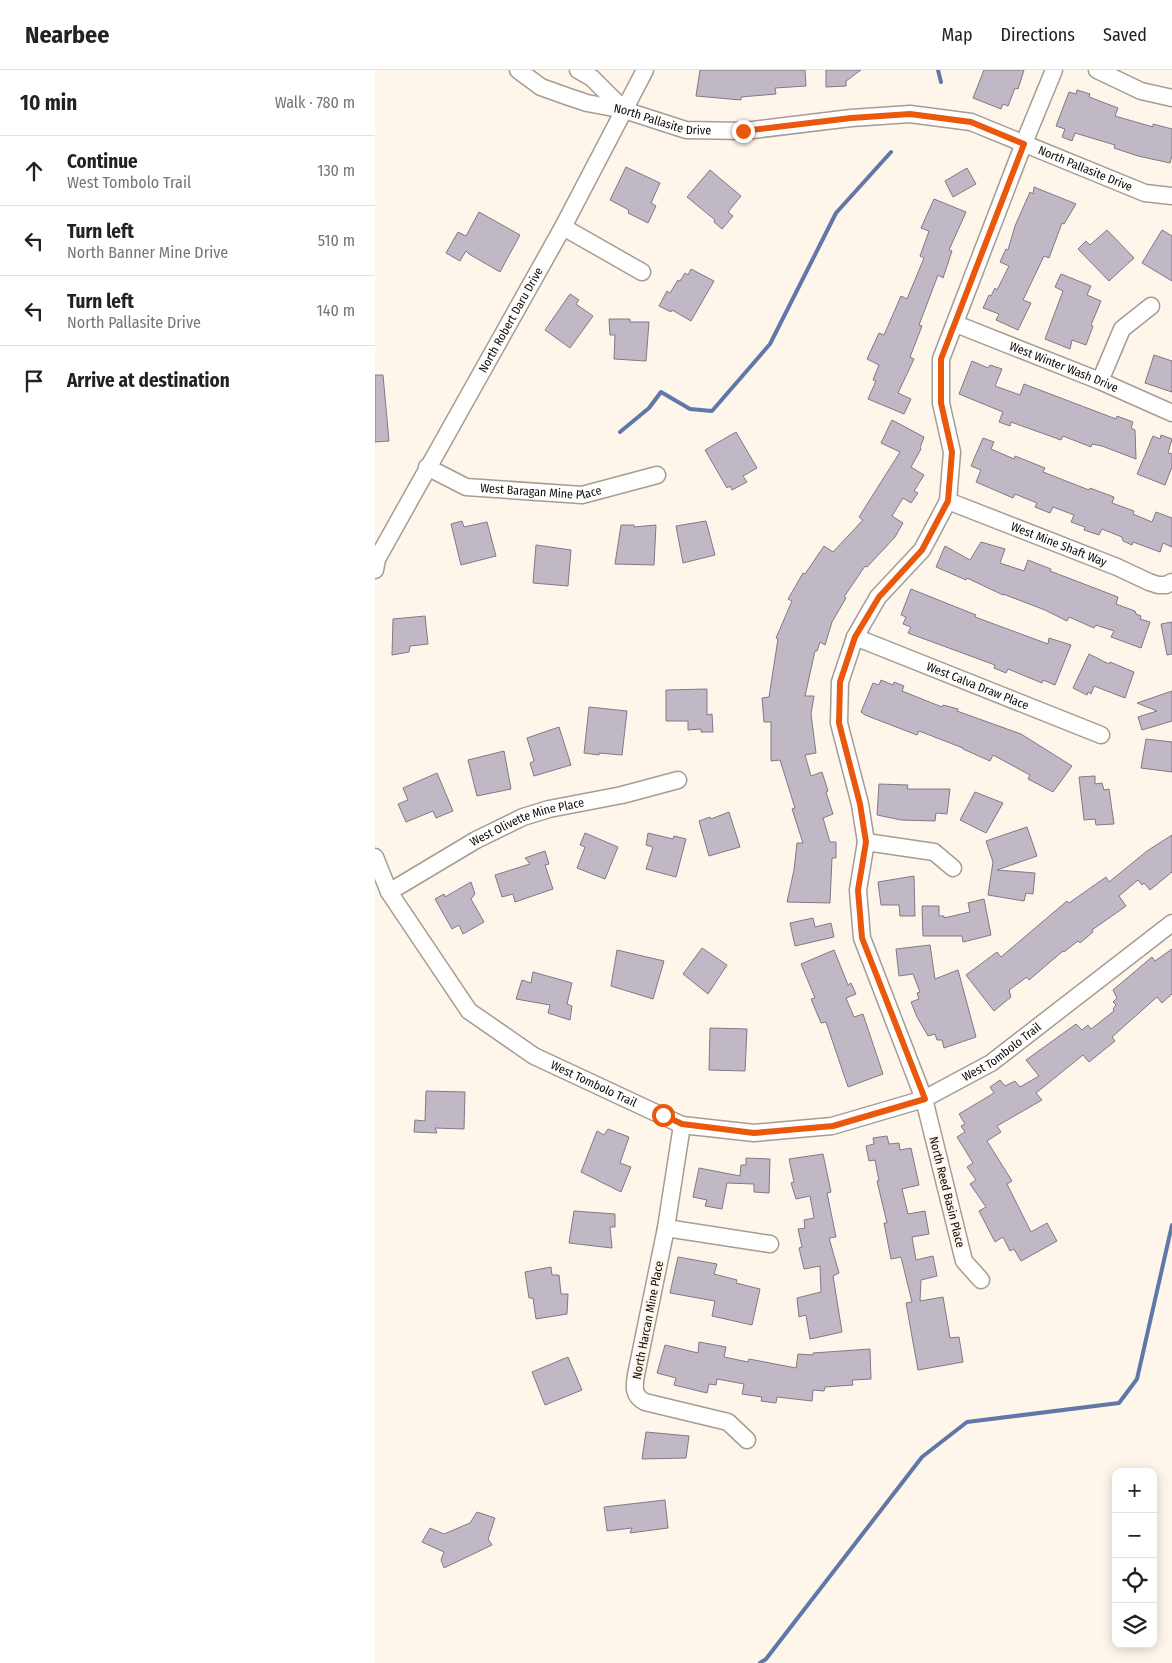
<!DOCTYPE html>
<html lang="en">
<head>
<meta charset="utf-8">
<style>
  :root { --surface:#fff; --page:#f2f2f2; --text:#222; --muted:#767676; --line:#e0e0e0 }
  body { margin:0; font-family:"Fira Sans Condensed",sans-serif; background:var(--page); color:var(--text) }
  .controls { position:absolute; right:15px; bottom:15px; display:grid; overflow:hidden; border-radius:10px; box-shadow:0 2px 12px #0003 }
  .controls button { width:45px; height:45px; display:grid; place-items:center; padding:0; border:0; border-bottom:1px solid var(--line); background:var(--surface); color:var(--text); font:25px sans-serif }
  .stop { position:absolute; width:15px; height:15px; margin:-11px; border:4px solid #ea580c; border-radius:50%; background:#fff }
  .stop.end { background:#ea580c; border-color:#fff; box-shadow:0 1px 5px #0008 }
  .list { margin:0; padding:0; list-style:none }
  h2 { display:flex; justify-content:space-between; align-items:center; height:65px; margin:0; padding:0 20px; font-size:21px }
  h2 small { font-size:16px; font-weight:400; color:var(--muted) }
  .list li { display:grid; grid-template-columns:32px 1fr auto; gap:15px; align-items:center; box-sizing:border-box; height:70px; padding:0 20px; border-top:1px solid var(--line) }
  .list b { display:block; font-size:19px; white-space:nowrap }
  .list p { margin:0; font-size:16px; white-space:nowrap; color:var(--muted) }
  .list em { font-size:16px; font-style:normal; color:var(--muted) }
  .icon { flex:none; width:28px; height:28px; fill:none; stroke:currentColor; stroke-width:2; stroke-linecap:round; stroke-linejoin:round }
  .map { position:relative; flex:none; width:797px; height:1593px; overflow:hidden }
  header { display:flex; align-items:center; gap:30px; box-sizing:border-box; height:70px; padding:0 25px; background:var(--surface); border-bottom:1px solid var(--line) }
  header strong { font-size:24px }
  nav { display:flex; gap:28px; margin-inline-start:auto; font-size:18px }
  main { display:flex }
  aside { flex:1; background:var(--surface) }
  .map>svg:first-child { display:block }
</style>
</head>
<body>
<header>
<strong>Nearbee</strong>
<nav><a>Map</a><a>Directions</a><a>Saved</a></nav>
</header>
<main>
<aside>
<h2>10 min<small>Walk · 780 m</small></h2>
<ul class="list">
<li><svg class="icon" aria-label="ahead" viewBox="0 0 24 24"><path d="M12 20V5M6 11l6-6 6 6"/></svg><div><b>Continue</b><p>West Tombolo Trail</p></div><em>130 m</em></li>
<li><svg class="icon" aria-label="left" viewBox="0 0 24 24"><path d="M17 20v-9H6M10 6l-5 5 5 5"/></svg><div><b>Turn left</b><p>North Banner Mine Drive</p></div><em>510 m</em></li>
<li><svg class="icon" aria-label="left" viewBox="0 0 24 24"><path d="M17 20v-9H6M10 6l-5 5 5 5"/></svg><div><b>Turn left</b><p>North Pallasite Drive</p></div><em>140 m</em></li>
<li><svg class="icon" aria-label="arrive" viewBox="0 0 24 24"><path d="M6 21V4h12l-3 4 3 4H6"/></svg><div><b>Arrive at destination</b></div></li>
</ul>
</aside>
<div class="map">
<svg width="797" height="1593" viewBox="0 0 797 1593">
  <rect width="100%" height="100%" fill="#fef5eb"/>
  <g fill="none" stroke-linecap="round" stroke-linejoin="round">
    <path stroke="#6078a7" stroke-width="4" d="M563,0L566,12
      M245,362L274,338L286,322L315,339L337,341L395,274L461,143L516,82
      M385,1593L391,1589L547,1387L592,1352L744,1333L762,1309L797,1155"/>
  </g>
  <path fill="#c0b8c5" stroke="#817986" d="M325,0H430L431,16L400,18L401,24L366,27V30L321,26Z
    M451,0H486L471,11V16L451,17Z
    M609,0H649L643,19L640,18L633,36L628,34L626,39L598,28Z
    M702,20L715,24L714,27L743,38L740,46L778,57V54L797,59V85L795,93L763,86L739,78L740,75L700,63L697,71L687,67L690,59L681,56L694,22L701,24Z
    M251,97L285,113L276,133L281,136L273,153L253,143L254,140L235,130Z
    M592,98L601,114L578,127L570,111Z
    M335,100L366,126L353,142L358,146L347,159L339,152L340,150L312,127Z
    M659,117L701,134L689,154L687,153L674,188L669,186L648,230L656,233L643,260L621,250L624,244L608,238L614,225L616,226L620,218L622,220L634,196L625,192L631,179L633,180L640,156L655,122L658,124Z
    M559,129L591,142L574,180L577,181L568,208L563,205L544,255L547,256L535,287L539,289L523,323L536,329L529,344L493,329L501,311L498,310L504,295L492,289L504,263L509,265L526,226L532,229L549,188L545,186L554,161L546,158Z
    M104,142L145,165L125,202L94,184L91,181L85,191L71,183L83,162L91,166Z
    M732,160L759,188L734,211L703,179L711,171L715,175Z
    M787,160L797,166V211L767,193Z
    M316,199L339,211L316,251L297,240L296,242L284,236L292,221L295,223L303,210L305,211L310,203L313,205Z
    M686,204L716,216L712,225L726,231L716,255L718,256L711,275L697,270L695,279L670,269L688,221L680,217Z
    M195,224L204,230L201,234L218,246L195,278L170,260Z
    M234,249H255V252H274L271,291L239,289L240,265H235Z
    M779,285L797,291V322L770,313Z
    M597,291L613,298L615,295L627,299L620,316L645,325L649,314L741,349L742,346L758,352L756,358L760,360L761,389L727,376L717,374L716,377L688,366L686,370L636,352L635,356L624,352L628,342L584,324Z
    M0,305H8L14,371L0,372Z
    M517,350L549,367L545,378L546,379L536,397L549,405L539,421L543,423L536,433L528,428L517,446L528,453L520,467L492,497L490,496L469,527L471,528L457,552L450,575L445,572L442,581H440L430,626H439L436,644L441,683L430,685L436,706L447,702L453,721L451,722L458,744L448,748L455,772H461V788H457L455,833L412,832L419,800L422,773H428L417,739L420,738L405,690L396,691V652H389L387,628L394,627L403,569L401,568L417,531L413,529L428,503L430,504L449,476L458,482L488,450L484,447L525,382L506,373Z
    M361,362L382,398L368,406L372,412L357,420L355,416L352,418L330,380Z
    M786,365L797,369L793,383L797,384V397L790,415L762,404L778,366L785,369Z
    M608,368L619,372L616,379L639,389L640,386L670,398L668,402L714,420L715,418L739,427L737,433L759,441L758,444L777,452L781,442L797,448V477L788,473L785,482L758,472L757,475L748,471L747,467L727,459L724,465L709,460L710,457L696,452L699,445L678,437L675,443L660,437L662,433L640,424L638,428L601,412L606,400L596,396Z
    M87,451L89,457L112,452L121,486L86,495L76,454Z
    M331,451L340,485L308,493L301,456Z
    M246,455H259V457L281,455L279,495L240,494Z
    M606,472L630,479L625,493L649,501L653,490L676,499L675,501L743,527L741,534L760,541L761,544L766,546L765,549L775,552L766,578L736,567L739,561L721,555L719,558L694,547L692,551L670,540L628,524V525L592,508L591,510L561,497L570,476L595,490Z
    M161,475L196,480L193,516L158,513Z
    M536,519L601,545L600,547L673,574L674,568L696,575L680,615L668,610L667,613L633,599L631,603L619,598L620,595L533,563L536,557L528,554L531,547L526,545Z
    M50,546L53,574L35,576L34,582L17,585L18,549Z
    M797,552V584L792,585L786,554Z
    M714,584L734,594L735,592L759,602L750,628L719,616L716,624L713,622L712,625L698,618Z
    M506,610L518,615L519,612L529,616L527,621L567,637L568,635L583,639L582,641L646,664L697,696L678,722L653,709L655,705L618,685L615,691L588,679V678L544,661L542,665L490,645L486,642L498,613L504,615Z
    M332,619V645L337,644L338,662H326V659L313,660V651H291V620Z
    M797,621V651L767,660L763,647L782,641L762,633Z
    M214,637L252,641L247,685L224,683V685L209,683Z
    M184,657L196,695L159,706L155,693L159,691L152,668Z
    M771,669L797,672V702L766,698Z
    M129,681L136,719L102,726L93,690Z
    M62,703L78,741L61,748L58,741L31,752L23,734L33,730L28,718Z
    M720,706V714L727,713L729,720L734,719L739,754L721,755L720,749L709,750L704,707Z
    M504,714L533,715L532,719H575L572,744L561,743L560,751L526,750L502,745Z
    M600,722L628,733L611,763L585,750Z
    M354,742L365,777L334,786L324,751L335,747L336,749Z
    M652,757L662,786L622,800L660,803L658,824L651,823L649,831L613,825L618,792L611,771Z
    M210,763L243,777L230,809L202,798L210,777L205,775Z
    M273,763L298,769L299,766L311,769L301,807L271,799L278,777L271,775Z
    M797,765V802L775,820L769,813L767,815L763,810L744,826L751,836L717,860L718,862L705,873L703,871L689,882L688,881L654,910L652,907L634,920L636,927L619,941L591,905L622,882L626,887L692,831L694,833L731,807L734,812L772,781Z
    M170,781L174,794L170,795L178,819L140,832L138,824L127,827L120,805L155,794L150,788Z
    M539,806L540,846H525L524,835H506L503,812Z
    M96,812L100,824L96,829L109,852L88,864L84,855L77,859L60,829L69,824L70,827Z
    M609,829L616,865L588,872L587,866H548L547,836H564V846H569V848L595,842L593,833Z
    M438,848L440,857L456,853L459,867L420,876L415,853Z
    M555,875L560,909L583,900L601,967L569,978L567,970H562L560,964L553,966L542,947L536,932L544,929L542,923L545,922L538,904L524,906L521,879Z
    M327,878L352,895L333,924L308,904Z
    M797,879V924L787,933L782,927L737,967L740,971L714,992L708,985L661,1023L667,1030L622,1056L626,1062L612,1071L637,1111L632,1114L656,1162L672,1153L682,1171L646,1191L639,1179L635,1181L628,1167L620,1172L604,1141L611,1137L595,1114L601,1110L592,1097L598,1093L582,1067L590,1062L586,1056L590,1054L584,1044L619,1023L615,1017L625,1010L630,1016L640,1011L645,1017L664,1006L651,990L701,954L707,960L713,955L716,959L739,941L738,939L741,935L738,932L742,928L738,920L777,887L780,891Z
    M242,880L289,891L278,929L236,916Z
    M459,880L473,915L476,913L481,924L471,928L479,947L488,944L508,1004L473,1017L451,952L446,953L436,929L440,928L426,894Z
    M158,902L197,913L192,934L197,936L195,950L173,943L175,935L141,929L147,910L156,913Z
    M335,958L372,959L370,1001L334,1000Z
    M51,1021L90,1022L89,1059L60,1058L62,1063L39,1062L40,1050L50,1051Z
    M233,1059L254,1067L245,1093L256,1097L246,1122L206,1102L222,1061L229,1065Z
    M512,1066L514,1074L524,1073L525,1080L536,1078L544,1115L527,1119L533,1144L550,1141L554,1164L537,1167L541,1190L558,1186L562,1206L546,1210L545,1231L568,1227L575,1268L584,1267L588,1292L543,1300L531,1233L537,1232L526,1187L516,1189L509,1153H512L502,1111H504L500,1090L494,1091L491,1076L499,1074L498,1068Z
    M448,1084L456,1122L452,1123L461,1167L454,1168L464,1203L458,1206L467,1262L435,1269L431,1245L424,1247L422,1228L446,1222L445,1196L429,1199L424,1178L427,1177L423,1159L430,1158L429,1150L439,1148L435,1126L421,1129L416,1113L419,1112L414,1089Z
    M371,1088L395,1089L394,1123L379,1122V1114L352,1113L347,1139L330,1136L332,1130L318,1127L324,1098L365,1106L366,1095H371Z
    M199,1141L240,1144V1157H235L237,1178L194,1173Z
    M303,1187L342,1194L339,1204L362,1210L361,1213L385,1219L377,1255L337,1246L340,1231L295,1223Z
    M176,1197L177,1205H184L186,1224H193L192,1244L161,1249L158,1228H154L150,1202Z
    M324,1272L351,1277L349,1287L373,1292L374,1289L421,1298L423,1284L438,1285V1283L495,1279L496,1309L477,1310L478,1315L450,1317L449,1321L438,1320L437,1331L402,1327L401,1333L386,1331L387,1327L367,1324L369,1314L342,1309L341,1315L334,1314L332,1323L299,1315L301,1308L282,1303L290,1275L323,1283Z
    M193,1287L207,1320L170,1335L157,1302Z
    M271,1362L314,1366L311,1388L267,1389Z
    M290,1430L293,1458L255,1463L257,1458L232,1461L229,1437Z
    M102,1442L120,1448L113,1469L117,1475L69,1498L66,1490L69,1482L47,1472L55,1458L69,1464L95,1453Z"/>
  <g fill="none" stroke-linecap="round" stroke-linejoin="round">
    <g stroke="#a79c91" stroke-width="19">
      <g id="minor">
        <path id="s1" d="M143,0L166,17L194,27L212,33L249,40L311,60L369,61L476,48L535,44L596,52L770,123L797,126"/>
        <path d="M203,0L217,8L249,40"/>
        <path d="M722,0L766,21L797,28"/>
        <path d="M188,157L267,202"/>
        <path id="s2" d="M581,254L725,311L797,343"/>
        <path d="M725,311L747,259L776,236"/>
        <path id="s3" d="M52,397L91,417L207,425L282,405"/>
        <path id="s4" d="M573,431L742,497L774,512L783,515H791L797,512"/>
        <path id="s5" d="M0,500L2,489L188,157L270,0"/>
        <path id="s6" d="M480,567L726,665"/>
        <path d="M491,772L559,782L578,798"/>
        <path id="s7" d="M0,787L14,822L94,941L159,986L307,1055L379,1063L457,1056L549,1029L616,993L797,853"/>
        <path id="s8" d="M14,822L101,770L148,747L174,739L247,725L303,710"/>
        <path d="M307,1055L291,1158L261,1305C259,1317 258,1326 270,1332L353,1352L372,1370"/>
        <path d="M291,1158L395,1174"/>
        <path d="M606,1210L589,1191L549,1029L487,868L483,820L491,772L485,734L464,653L465,612L480,567L503,527L547,480L573,431L577,382L566,333V289L649,73L679,0"/>
      </g>
    </g>
    <use href="#minor" stroke="#fff" stroke-width="16"/>
  </g>
  <g fill="none" stroke-linecap="round" stroke-linejoin="round">
    <path stroke="#ea580c" stroke-width="6" d="M288,1045L307,1054L379,1063L458,1056L550,1029L487,868L483,820L491,772L485,734L464,653L465,612L480,567L504,527L547,480L573,431L577,382L566,333V289L649,74L596,52L535,44L476,48L368,61"/>
  </g>
  <g text-anchor="middle" dominant-baseline="central" stroke-width="4.5" stroke-linejoin="round" paint-order="stroke">
    <g font-size="12" fill="#0e0b07" stroke="#fef5eb">
      <text stroke="none"><textPath href="#s1" startOffset="155">North Pallasite Drive</textPath></text>
      <text stroke="none"><textPath href="#s1" startOffset="590">North Pallasite Drive</textPath></text>
      <text stroke="none"><textPath href="#s5" startOffset="285">North Robert Daru Drive</textPath></text>
      <text stroke="none"><textPath href="#s2" startOffset="116">West Winter Wash Drive</textPath></text>
      <text stroke="none"><textPath href="#s3" startOffset="119">West Baragan Mine Place</textPath></text>
      <text stroke="none"><textPath href="#s4" startOffset="119">West Mine Shaft Way</textPath></text>
      <text stroke="none"><textPath href="#s6" startOffset="132">West Calva Draw Place</textPath></text>
      <text stroke="none"><textPath href="#s8" startOffset="156">West Olivette Mine Place</textPath></text>
      <text stroke="none"><textPath href="#s7" startOffset="761">West Tombolo Trail</textPath></text>
      <text stroke="none"><textPath href="#s7" startOffset="326">West Tombolo Trail</textPath></text>
      <text transform="translate(572 1122) rotate(76)">North Reed Basin Place</text>
      <text transform="translate(273 1250) rotate(-79)">North Harcan Mine Place</text>
    </g>
  </g>
</svg>
<div class="controls">
<button>+</button>
<button>−</button>
<button><svg class="icon" aria-label="locate" viewBox="0 0 24 24"><circle cx="12" cy="12" r="6"/><path d="M12 2v4M12 18v4M2 12h4M18 12h4"/></svg></button>
<button><svg class="icon" aria-label="layers" viewBox="0 0 24 24"><path d="M12 4l9 5-9 5-9-5zM3 14l9 5 9-5"/></svg></button>
</div>
<div class="stop" style="left:288px;top:1045px"></div>
<div class="stop end" style="left:368px;top:61px"></div>
</div>
</main>
</body>
</html>
